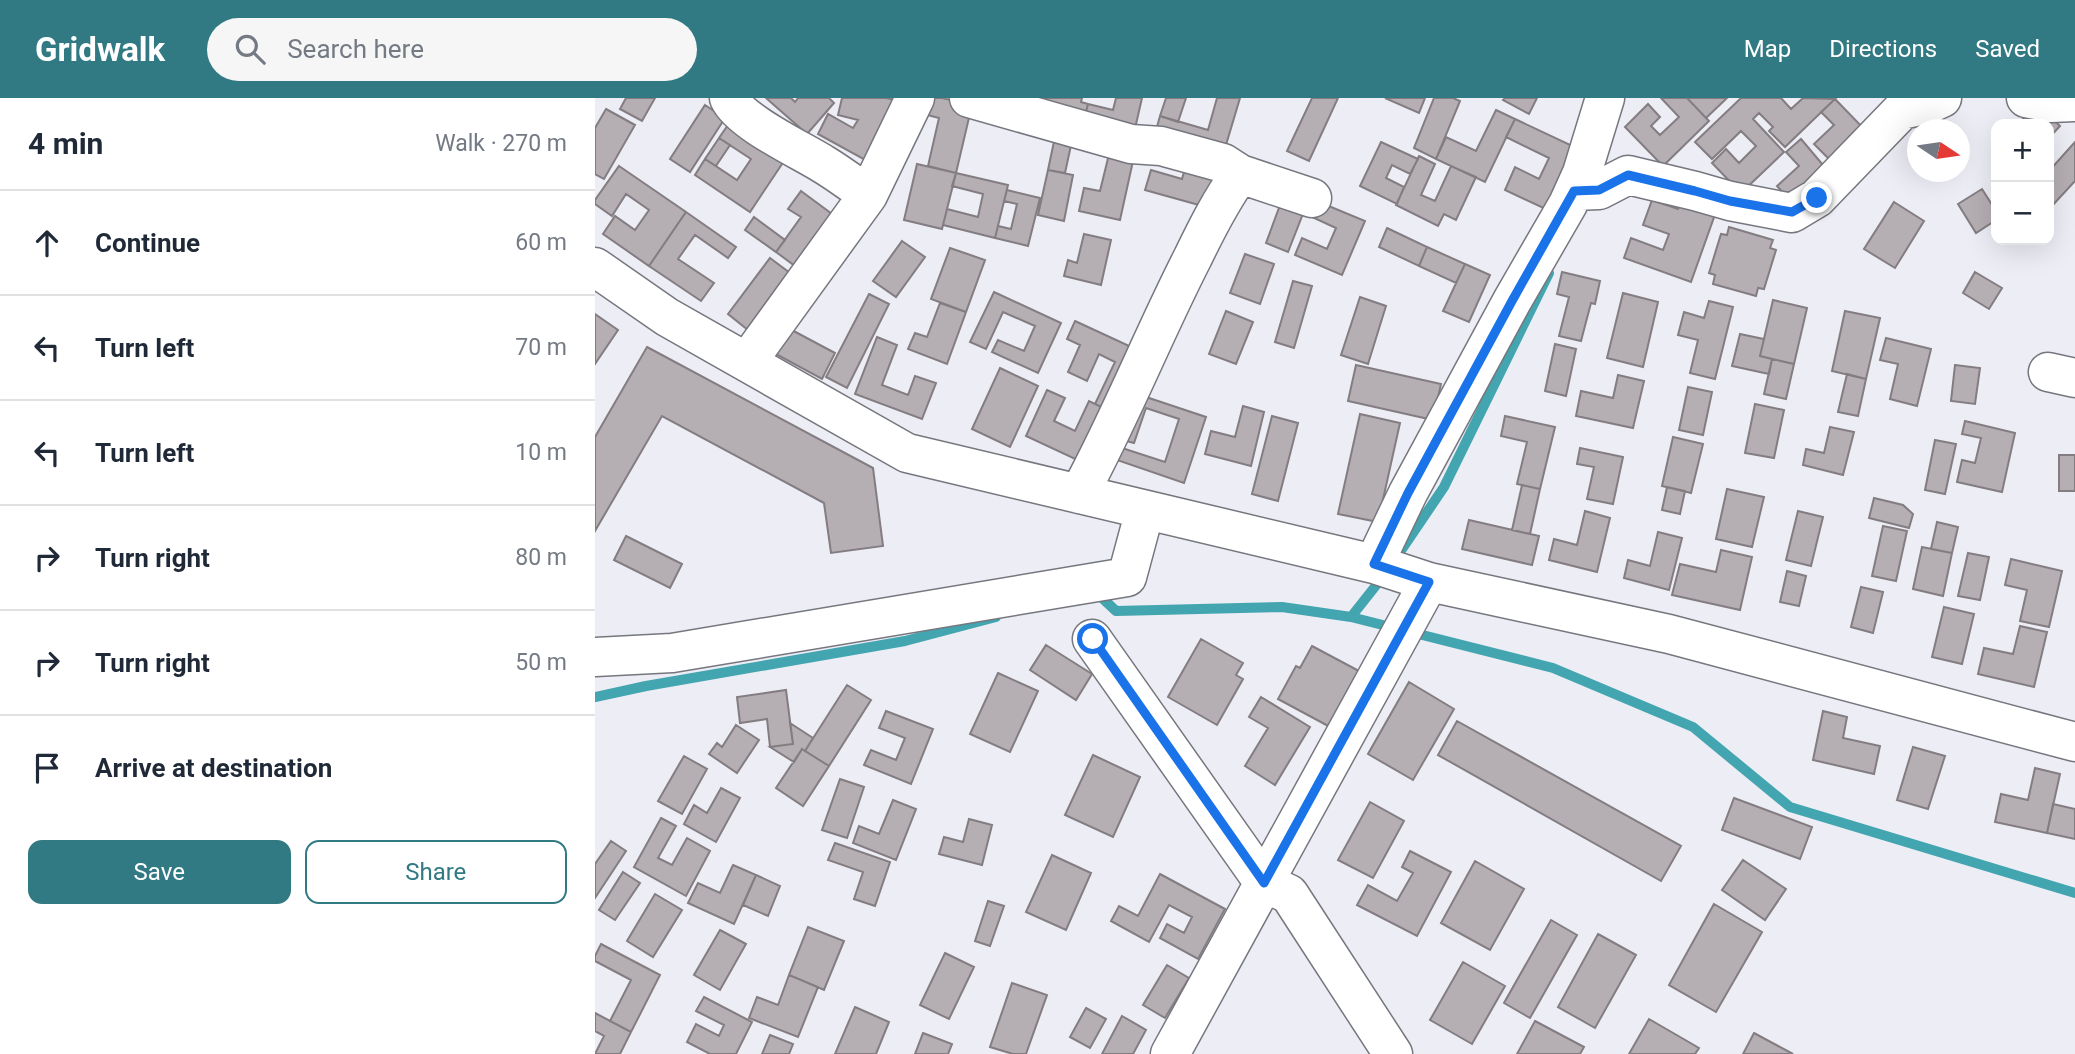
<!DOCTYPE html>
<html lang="en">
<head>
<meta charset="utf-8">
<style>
  :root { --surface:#fff; --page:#f6f6f7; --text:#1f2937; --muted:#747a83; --line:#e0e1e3; --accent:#327a83 }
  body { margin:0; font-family:Roboto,sans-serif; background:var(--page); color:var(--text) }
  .controls { position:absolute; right:21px; top:21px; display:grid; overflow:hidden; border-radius:14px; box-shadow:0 7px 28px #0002 }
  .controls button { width:63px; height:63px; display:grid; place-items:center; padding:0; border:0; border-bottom:2px solid var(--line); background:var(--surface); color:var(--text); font:35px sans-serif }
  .compass { position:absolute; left:1312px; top:21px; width:63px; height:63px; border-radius:50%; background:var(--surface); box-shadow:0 7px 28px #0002; rotate:103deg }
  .stop { position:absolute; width:21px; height:21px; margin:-16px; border:5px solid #1a73e8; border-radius:50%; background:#fff }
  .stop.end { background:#1a73e8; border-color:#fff; box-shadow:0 2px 7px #0008 }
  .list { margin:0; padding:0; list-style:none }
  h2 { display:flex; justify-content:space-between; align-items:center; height:91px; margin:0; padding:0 28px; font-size:30px }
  h2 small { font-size:23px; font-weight:400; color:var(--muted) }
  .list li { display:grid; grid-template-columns:46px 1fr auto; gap:21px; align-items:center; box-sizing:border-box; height:105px; padding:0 28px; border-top:2px solid var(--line) }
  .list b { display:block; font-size:26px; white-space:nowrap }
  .list em { font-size:23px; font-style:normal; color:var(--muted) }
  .actions { display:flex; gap:14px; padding:21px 28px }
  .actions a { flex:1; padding:16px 0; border:2px solid var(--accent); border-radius:14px; text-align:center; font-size:24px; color:var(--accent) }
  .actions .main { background:var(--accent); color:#fff }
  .icon { flex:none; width:38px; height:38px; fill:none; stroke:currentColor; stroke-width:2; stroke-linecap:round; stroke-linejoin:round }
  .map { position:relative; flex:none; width:1480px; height:956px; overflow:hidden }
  header { display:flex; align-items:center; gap:42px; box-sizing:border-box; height:98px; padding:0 35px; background:var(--accent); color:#fff }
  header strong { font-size:33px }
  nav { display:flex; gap:38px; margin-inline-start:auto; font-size:24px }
  .search { width:490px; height:63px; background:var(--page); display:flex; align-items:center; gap:18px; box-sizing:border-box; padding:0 24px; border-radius:38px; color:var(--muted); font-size:26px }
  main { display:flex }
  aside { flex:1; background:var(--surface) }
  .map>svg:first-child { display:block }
</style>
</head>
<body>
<header>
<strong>Gridwalk</strong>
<div class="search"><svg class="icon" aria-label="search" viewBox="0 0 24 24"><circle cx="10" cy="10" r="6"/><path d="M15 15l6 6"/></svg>Search here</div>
<nav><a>Map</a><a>Directions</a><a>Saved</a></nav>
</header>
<main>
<aside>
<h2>4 min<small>Walk · 270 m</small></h2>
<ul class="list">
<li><svg class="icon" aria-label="ahead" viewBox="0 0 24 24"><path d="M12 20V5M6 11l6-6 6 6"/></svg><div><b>Continue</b></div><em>60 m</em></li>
<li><svg class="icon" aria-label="left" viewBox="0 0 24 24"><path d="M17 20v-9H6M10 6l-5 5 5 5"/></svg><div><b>Turn left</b></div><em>70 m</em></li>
<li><svg class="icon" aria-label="left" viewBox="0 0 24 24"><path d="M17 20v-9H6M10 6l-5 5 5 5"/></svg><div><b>Turn left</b></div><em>10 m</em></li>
<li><svg class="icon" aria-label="right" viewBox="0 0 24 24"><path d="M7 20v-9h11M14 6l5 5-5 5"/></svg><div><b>Turn right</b></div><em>80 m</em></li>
<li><svg class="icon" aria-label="right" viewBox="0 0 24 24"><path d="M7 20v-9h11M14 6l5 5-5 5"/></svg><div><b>Turn right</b></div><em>50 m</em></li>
<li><svg class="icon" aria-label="arrive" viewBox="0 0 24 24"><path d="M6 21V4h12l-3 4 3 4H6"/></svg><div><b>Arrive at destination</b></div></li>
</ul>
<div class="actions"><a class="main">Save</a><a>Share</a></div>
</aside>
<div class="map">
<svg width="1480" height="956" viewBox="0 0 1480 956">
  <rect width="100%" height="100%" fill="#ecedf5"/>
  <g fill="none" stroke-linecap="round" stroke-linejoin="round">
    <path stroke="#42a5af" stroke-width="10" d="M801,460L849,389L954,175
      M499,499L505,498L521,513L687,509L756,519L958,570L1098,629L1195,709L1480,795
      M756,519L790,476
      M0,599L51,588L310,543L401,519"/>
  </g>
  <path fill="#b5aeb3" stroke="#837d81" stroke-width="2" d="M31,0H60L47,23L25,11Z
    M171,0H196L200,4L203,0H234L239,5L212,36Z
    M247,0H291L305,3L272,63L223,36L233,16L258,30L263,22L243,17Z
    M329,0H347L377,7L361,75L333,68L344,20L325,15Z
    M437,0H487L486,4L493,6L489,22Z
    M521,0H547L539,35L489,22L493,6L518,12Z
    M571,0H591L583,24L565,18Z
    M622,0H645L628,57L560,36L565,18L613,32Z
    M717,0H743L714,63L692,53Z
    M790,0H830L824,15Z
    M839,0H858L865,3L841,61L819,50Z
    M910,0H942L934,16L908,2Z
    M1066,0H1092L1114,23L1068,68L1030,29L1053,6L1065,19L1056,28L1065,37L1084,19Z
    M1092,0H1132L1111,20Z
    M1146,0H1186L1196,11L1208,0L1240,1L1190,49L1174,33L1178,29L1164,15L1158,21L1189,54L1146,95L1117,65L1131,51L1144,65L1161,48L1146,33L1117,61L1100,44Z
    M1240,1L1272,34L1239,66L1219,46L1239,27L1226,14Z
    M1443,6L1465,28L1454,40V26H1423Z
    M110,7L130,20L95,74L75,61Z
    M11,11L40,27L9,81L0,76V30Z
    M901,12L920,21L890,84L841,61L851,39L881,53Z
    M920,21L988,53L959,115L910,92L920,69L944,81L954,60L911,39Z
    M135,24L191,60L155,114L100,77L110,61L142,82L156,61L124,40Z
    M461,34L478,38L470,75L453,72Z
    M124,40L135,47L121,68L110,61Z
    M1206,41L1233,73L1197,105L1182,88L1204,68L1191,54Z
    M786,44L823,61L815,76L797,67L791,80L809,89L802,106L765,88Z
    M1480,44V83L1457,108L1454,104V73Z
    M516,48L540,54L525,122L484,113L489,90L505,93Z
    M824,58L840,66L826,97L840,103L856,68L881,79L861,122L849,116L843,128L801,107Z
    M593,60L622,68L611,109L550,92L556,72L587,81Z
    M322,66L361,75L347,131L309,122Z
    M24,68L91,114L54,168L8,136L20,118L40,132L54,112L31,96L17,118L0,106V102Z
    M453,72L478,77L469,123L443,117Z
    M361,75L413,87L400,140L348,127L352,111L383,119L388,96L357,88Z
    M1387,91L1401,113V122L1381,135L1363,106Z
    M412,92L445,100L433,148L400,140L403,128L416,131L422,106L409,103Z
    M206,93L237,116L200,168L181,154L206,119L193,111Z
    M1089,96L1123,108L1096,184L1029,160L1036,140L1068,152L1074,136L1048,127L1057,102L1083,111Z
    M688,99L711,108L693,154L671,145Z
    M724,104L770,123L747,177L700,157L707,140L732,151L741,130L717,119Z
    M1299,104L1329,123L1300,170L1269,151Z
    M91,114L141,149L133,160L100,137L83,161L119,185L106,203L54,168Z
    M159,119L190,142L181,154L150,132Z
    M1134,129L1178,142L1175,150L1181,152L1169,191L1163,190L1161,198L1118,186L1120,177L1114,175L1126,136L1132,137Z
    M792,130L832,149L824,168L784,149Z
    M489,136L516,142L506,187L469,178L473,162L482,165Z
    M307,143L330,159L301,199L278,183Z
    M832,149L870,166L861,185L824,168Z
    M355,150L390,162L371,214L336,201Z
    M650,156L679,166L665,206L635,195Z
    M175,160L195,175L153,232L133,216Z
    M870,166L895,177L874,224L848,213Z
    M967,174L1005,183L1000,206L996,205L986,243L964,238L974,199L962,196Z
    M1380,174L1407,190L1394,211L1368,195Z
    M698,183L717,188L699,250L680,244Z
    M399,194L466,225L443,275L397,254L403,242L429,253L440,228L408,214L391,251L375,244Z
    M1028,195L1063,204L1048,269L1012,260Z
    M274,196L294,206L252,290L231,279Z
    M765,199L791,208L773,266L746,257Z
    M1178,202L1212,210L1199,266L1165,258Z
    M1114,203L1138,209L1120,281L1095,275L1103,242L1083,237L1089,214L1109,220Z
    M345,205L371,214L352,266L313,251L320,235L332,239Z
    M631,213L658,224L641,266L614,256Z
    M1250,213L1285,220L1271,281L1237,273Z
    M0,216L23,232L0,266Z
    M480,223L545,253L517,314L500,306L520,264L504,256L492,283L473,274L485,247L472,241Z
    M193,230L240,255L227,281L179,255Z
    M1145,236L1169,241L1165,258L1177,261L1174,276L1137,268Z
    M282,239L302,247L287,287L313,297L320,278L341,285L327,321L260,296Z
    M1291,240L1336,251L1322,308L1295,301L1303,266L1285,262Z
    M960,246L981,251L971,298L950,293Z
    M52,249L278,370L288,448L236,455L229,405L67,318L0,433V339Z
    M1177,261L1199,266L1191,301L1169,296Z
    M761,267L846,286L838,322L753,303Z
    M1360,267L1385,270L1380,306L1356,303Z
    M405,270L443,288L415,349L377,331Z
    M1252,276L1271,281L1263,318L1243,314Z
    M1023,277L1049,283L1038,330L981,318L986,293L1018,300Z
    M1093,289L1117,294L1108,337L1084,332Z
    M452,292L470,300L459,323L480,333L494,303L517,314L493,367L431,338Z
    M539,295L611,319L589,385L519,361L524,349L570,364L584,321L551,310L539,345L524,341Z
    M1160,306L1189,312L1179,360L1150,355Z
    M648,308L669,314L656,368L610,356L616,333L640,339Z
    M765,316L805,325L783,424L743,416Z
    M677,318L703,325L683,403L657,396Z
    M910,318L960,329L945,391L922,386L932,344L906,338Z
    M1370,323L1420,335L1407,394L1362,384L1367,362L1380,365L1386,340L1367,336Z
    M1235,329L1259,334L1248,377L1208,367L1211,351L1229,355Z
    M1078,339L1108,346L1096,395L1067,388Z
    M1340,342L1361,346L1350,396L1330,392Z
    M985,350L1028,359L1018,406L992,401L999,369L982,366Z
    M1464,357H1480V393H1464Z
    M927,387L945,391L935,436L917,432Z
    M1072,389L1090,393L1085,416L1067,412Z
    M1132,391L1169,399L1157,449L1121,441Z
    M1279,400L1308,407L1318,416L1314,430L1274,420Z
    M990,413L1015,420L1002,474L954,462L959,441L982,447Z
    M1203,413L1228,419L1216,468L1191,462Z
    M874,422L944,438L937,467L867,451Z
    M1342,424L1363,429L1357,455L1336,451Z
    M1288,428L1312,433L1301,483L1277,478Z
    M1063,434L1087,440L1074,492L1029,480L1033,462L1055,468Z
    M31,438L87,466L75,490L19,462Z
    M1327,449L1357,455L1348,498L1318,491Z
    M1126,452L1157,459L1145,512L1077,497L1085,466L1121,474Z
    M1373,455L1394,459L1385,502L1363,498Z
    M1416,461L1467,473L1454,529L1425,523L1432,492L1410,487Z
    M1192,473L1211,478L1204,508L1185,504Z
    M1266,489L1288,494L1278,535L1256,529Z
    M1349,509L1379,516L1367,566L1337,559Z
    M1425,528L1452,534L1439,589L1383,576L1389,550L1418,556Z
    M606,541L648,565L641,577L648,581L622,627L573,599Z
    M451,547L497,576L481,602L435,572Z
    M717,548L764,573L737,630L683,601L701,568L705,570Z
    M403,575L443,593L415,654L375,636Z
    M814,584L859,611L818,682L773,656Z
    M252,587L276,602L234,668L210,653Z
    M191,592L198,646L175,649L172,621L145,625L142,599Z
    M666,599L715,629L680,687L650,668L673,630L654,619Z
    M291,613L338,631L316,686L269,667L276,652L301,662L310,640L284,630Z
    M1228,613L1252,619L1248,640L1285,648L1279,676L1218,662Z
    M862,623L1086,748L1066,783L843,657Z
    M195,625L218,640L210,653L207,651L199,664L175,649L198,646Z
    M141,627L164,642L142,675L114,656L122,645L127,649Z
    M1318,649L1350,658L1333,711L1302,702Z
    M207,651L234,668L208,708L181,690Z
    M498,657L545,679L518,739L470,717Z
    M89,658L112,671L87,716L63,703Z
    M1440,670L1465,676L1452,735L1400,724L1406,696L1433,702Z
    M245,681L269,689L252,740L227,732Z
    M126,690L145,700L121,744L89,726L99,707L112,715Z
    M1139,700L1217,729L1205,761L1127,732Z
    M298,702L321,711L301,762L258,745L264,728L284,736Z
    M775,704L809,723L778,780L743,762Z
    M1458,706L1480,711V741L1452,735Z
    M66,720L81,728L63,760L77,767L92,740L115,753L91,798L39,769Z
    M374,721L397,727L387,767L344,756L349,739L368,744Z
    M16,743L31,753L0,800V766Z
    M240,745L295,764L280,808L259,801L268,774L233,762Z
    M815,753L856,774L822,838L762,807L773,787L802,803L818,775L807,769Z
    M457,757L496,775L471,832L431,814Z
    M1148,762L1191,791L1170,822L1127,792Z
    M880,763L929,791L895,852L846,825Z
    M138,767L161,777L139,826L93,805L103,785L125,795Z
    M28,774L45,785L20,822L4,812Z
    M565,776L630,811L603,861L565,840L572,826L589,835L597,819L574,807L554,844L516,823L524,808L543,818Z
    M161,777L185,788L173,818L148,807Z
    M60,796L87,812L58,859L32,843Z
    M393,803L409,808L395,848L380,843Z
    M1119,806L1167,834L1121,914L1074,887Z
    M956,822L982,837L935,920L909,905Z
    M213,829L249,843L229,892L194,877Z
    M125,832L151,846L125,892L99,877Z
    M1003,836L1041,857L1000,930L963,909Z
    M6,846L65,877L36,934L15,923L36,882L0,863V858Z
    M350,855L379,869L354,921L325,907Z
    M868,864L910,888L877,946L835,922Z
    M572,867L594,880L570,920L548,907Z
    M194,877L223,889L203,939L154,920L162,899L183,907Z
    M417,885L452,897L431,956H418L395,949Z
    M109,899L157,924L141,956H115L92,944L101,926L124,938L129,927L101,913Z
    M260,909L294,924L281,956H240Z
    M491,910L511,921L495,950L475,939Z
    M0,915L36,934L25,956H0L9,938L0,933Z
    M527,918L551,932L538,956H507Z
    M1054,921L1104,950L1100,956H1034Z
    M940,923L989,949L985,956H922Z
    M328,935L357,946L353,956H320Z
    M1159,935L1198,956H1148Z
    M175,937L198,946L194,956H167Z"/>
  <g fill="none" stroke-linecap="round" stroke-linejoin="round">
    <g stroke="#76777e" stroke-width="41">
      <path id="minor" d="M134,0C145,24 204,51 228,66C243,75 258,86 273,97
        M374,0L536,46L566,48L628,65L645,76L717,100
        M1431,0L1456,5L1480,4
        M979,93L1004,92L1033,77L1100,93L1135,103L1197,115L1222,100L1307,12L1334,6L1347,0
        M0,169L72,219L312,355L779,466L834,484L1074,536L1480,644
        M152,264L273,97L320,0
        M1453,274L1480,280
        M484,396C526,319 558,237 598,159C612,130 626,102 645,76
        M779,466L813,395L917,203L973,106L987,75L1010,0
        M497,541L669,785L694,796L798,956
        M0,559L77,555L532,479L550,412
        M575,956L834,484"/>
    </g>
    <use href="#minor" stroke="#fff" stroke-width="38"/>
  </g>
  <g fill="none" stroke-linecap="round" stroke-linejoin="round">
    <path stroke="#1a73e8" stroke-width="9" d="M498,541L669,785L834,484L779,466L813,395L917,203L979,93L1004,92L1033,77L1100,93L1135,103L1197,114L1222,100"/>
  </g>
</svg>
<div class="controls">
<button>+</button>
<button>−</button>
</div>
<svg class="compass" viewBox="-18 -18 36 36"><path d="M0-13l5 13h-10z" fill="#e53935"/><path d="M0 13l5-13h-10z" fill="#747a83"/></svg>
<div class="stop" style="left:498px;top:541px"></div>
<div class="stop end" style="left:1222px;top:100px"></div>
</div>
</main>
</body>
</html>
